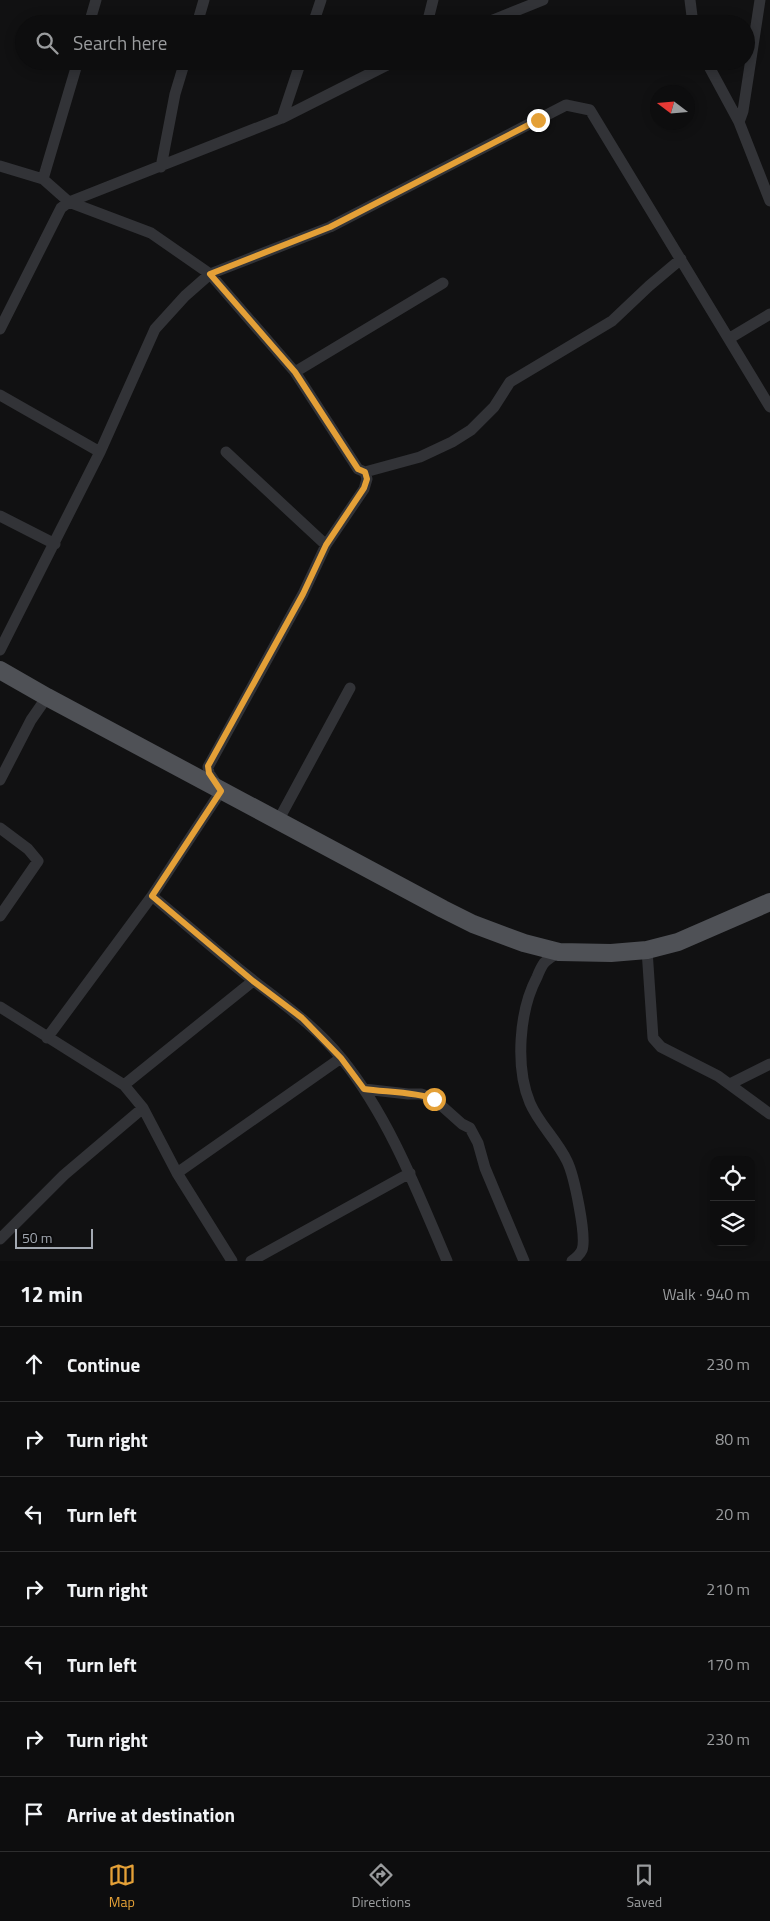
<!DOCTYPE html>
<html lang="en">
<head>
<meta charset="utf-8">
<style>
  :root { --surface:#0d0d0e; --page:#161617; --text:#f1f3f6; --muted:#9a9c9e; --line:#2d2d2e; --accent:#e4a037 }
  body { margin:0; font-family:"Titillium Web",sans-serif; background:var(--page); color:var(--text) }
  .controls { position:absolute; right:15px; bottom:15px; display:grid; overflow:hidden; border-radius:10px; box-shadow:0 2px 12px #0003 }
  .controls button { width:45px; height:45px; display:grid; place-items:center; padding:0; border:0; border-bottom:1px solid var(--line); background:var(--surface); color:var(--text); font:25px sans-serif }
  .compass { position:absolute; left:650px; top:85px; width:45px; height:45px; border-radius:50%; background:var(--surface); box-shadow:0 2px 12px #0003; rotate:286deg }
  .scale { position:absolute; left:15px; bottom:12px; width:78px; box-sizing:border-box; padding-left:5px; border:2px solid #a3a9b2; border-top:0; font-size:14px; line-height:18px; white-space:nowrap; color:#a3a9b2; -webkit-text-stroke:4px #0c0c0d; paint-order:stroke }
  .stop { position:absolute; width:15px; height:15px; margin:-11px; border:4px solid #e4a037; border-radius:50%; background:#fff }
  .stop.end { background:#e4a037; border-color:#fff; box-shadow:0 1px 5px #0008 }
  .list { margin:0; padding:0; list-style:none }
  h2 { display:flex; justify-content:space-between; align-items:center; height:65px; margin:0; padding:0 20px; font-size:21px }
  h2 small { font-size:16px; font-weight:400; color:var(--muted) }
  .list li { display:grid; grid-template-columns:32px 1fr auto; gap:15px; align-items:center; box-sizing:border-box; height:75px; padding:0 20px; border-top:1px solid var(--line) }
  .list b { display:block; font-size:19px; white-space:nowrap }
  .list em { font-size:16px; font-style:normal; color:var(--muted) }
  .icon { flex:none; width:28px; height:28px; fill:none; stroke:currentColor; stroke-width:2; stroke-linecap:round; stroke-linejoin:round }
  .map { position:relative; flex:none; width:770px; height:1261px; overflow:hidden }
  .search { position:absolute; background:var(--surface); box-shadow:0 2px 12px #0003; left:15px; right:15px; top:15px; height:55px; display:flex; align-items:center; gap:12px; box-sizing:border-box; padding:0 18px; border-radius:28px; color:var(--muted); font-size:19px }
  .sheet { height:590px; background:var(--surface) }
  nav { display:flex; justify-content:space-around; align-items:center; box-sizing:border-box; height:70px; border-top:1px solid var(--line); background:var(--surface); font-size:14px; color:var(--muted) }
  nav a { display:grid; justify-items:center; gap:2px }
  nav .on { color:var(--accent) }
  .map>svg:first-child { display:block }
</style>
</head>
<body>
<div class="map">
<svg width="770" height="1261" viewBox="0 0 770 1261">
  <rect width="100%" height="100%" fill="#111112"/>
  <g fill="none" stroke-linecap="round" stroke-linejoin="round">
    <path stroke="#323337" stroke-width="11" d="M690,0L693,24
      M760,0L743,111L739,122L770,201
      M89,24L96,0
      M197,24L204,0
      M313,24L321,0
      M427,24L433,0
      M483,24L543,0
      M706,61L739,122
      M282,118L301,61
      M0,166L43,179L69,202L151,233L210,274L295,372L358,469L365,472L367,479L364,489L326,545L303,594L208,767L209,773L221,791L152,896L47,1038
      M161,167L175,94L185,61
      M43,179L78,61
      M0,329L61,208L69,202L282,118L395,61
      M730,338L770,314
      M295,372L443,283
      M0,395L100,452
      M226,452L326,545
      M365,472L420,457L452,442L471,430L494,407L510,382L612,321L649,286L681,259
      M0,516L55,544
      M0,650L100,452L155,329L185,296L210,274L330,227L566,105L590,110L770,407
      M0,780L31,720L47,697
      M278,821L350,688
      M0,828L28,849L38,861L0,916
      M152,896C186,924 219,954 254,981C286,1006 316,1027 342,1059C389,1117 418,1193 447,1261
      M647,950L653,1038L661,1047L718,1076L770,1114
      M559,952C554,955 548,959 544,963C541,967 539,972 537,977C519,1011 515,1067 530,1103C539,1124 557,1140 567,1161C574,1175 587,1237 582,1250C580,1255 576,1258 572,1261
      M0,1007L124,1085L143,1108L177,1173L232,1261
      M730,1084L770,1064
      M124,1085L253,981
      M364,1089L408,1094H421L434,1099L462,1124L470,1128L478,1143L485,1168L524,1261
      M177,1173L341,1058
      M0,1239L64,1175L143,1108
      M251,1261L410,1173"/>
    <path stroke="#4f5156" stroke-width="18" d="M0,670L47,697L443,909L473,924L524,943L559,952L611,953L647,950L678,942L770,902"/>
  </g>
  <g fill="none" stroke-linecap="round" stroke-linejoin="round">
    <path stroke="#e4a037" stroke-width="6" d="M434,1099C416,1092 385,1092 364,1089L341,1058L302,1018L253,981L152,896L221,791L209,773L208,766L303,594L326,545L364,488L367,479L365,472L358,469L295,372L210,274L330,227L538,120"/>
  </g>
</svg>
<div class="controls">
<button><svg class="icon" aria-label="locate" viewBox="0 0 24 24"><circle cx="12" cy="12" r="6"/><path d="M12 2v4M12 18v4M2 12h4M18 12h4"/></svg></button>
<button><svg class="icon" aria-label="layers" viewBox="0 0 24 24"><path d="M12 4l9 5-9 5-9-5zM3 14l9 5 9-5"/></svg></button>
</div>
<svg class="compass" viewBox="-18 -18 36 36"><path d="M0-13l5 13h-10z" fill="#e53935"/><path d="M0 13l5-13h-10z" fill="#9a9c9e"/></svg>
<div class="scale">50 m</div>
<div class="stop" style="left:434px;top:1099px"></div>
<div class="stop end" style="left:538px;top:120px"></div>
<div class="search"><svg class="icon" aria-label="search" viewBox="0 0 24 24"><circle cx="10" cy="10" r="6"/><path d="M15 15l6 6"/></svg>Search here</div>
</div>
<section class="sheet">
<h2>12 min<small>Walk · 940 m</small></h2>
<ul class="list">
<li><svg class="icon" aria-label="ahead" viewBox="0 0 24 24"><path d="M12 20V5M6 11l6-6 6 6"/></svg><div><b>Continue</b></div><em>230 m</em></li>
<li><svg class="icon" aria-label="right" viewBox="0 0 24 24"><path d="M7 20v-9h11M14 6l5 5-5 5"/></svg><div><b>Turn right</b></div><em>80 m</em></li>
<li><svg class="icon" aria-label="left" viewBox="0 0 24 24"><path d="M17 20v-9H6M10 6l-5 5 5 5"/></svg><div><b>Turn left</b></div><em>20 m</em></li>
<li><svg class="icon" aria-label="right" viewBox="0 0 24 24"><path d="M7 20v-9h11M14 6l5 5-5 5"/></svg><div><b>Turn right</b></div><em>210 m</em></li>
<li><svg class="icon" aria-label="left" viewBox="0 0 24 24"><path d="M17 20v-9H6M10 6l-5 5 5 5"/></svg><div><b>Turn left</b></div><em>170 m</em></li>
<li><svg class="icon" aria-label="right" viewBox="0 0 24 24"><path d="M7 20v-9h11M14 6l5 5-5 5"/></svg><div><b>Turn right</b></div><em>230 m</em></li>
<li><svg class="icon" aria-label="arrive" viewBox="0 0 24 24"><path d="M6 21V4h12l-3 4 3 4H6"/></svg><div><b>Arrive at destination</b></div></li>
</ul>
</section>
<nav>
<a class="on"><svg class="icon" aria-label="map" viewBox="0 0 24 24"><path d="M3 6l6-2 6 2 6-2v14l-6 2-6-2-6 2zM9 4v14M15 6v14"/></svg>Map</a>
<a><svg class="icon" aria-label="directions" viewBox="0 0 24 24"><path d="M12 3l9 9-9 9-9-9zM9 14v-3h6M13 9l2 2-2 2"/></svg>Directions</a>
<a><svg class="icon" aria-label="saved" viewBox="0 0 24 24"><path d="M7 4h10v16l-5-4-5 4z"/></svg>Saved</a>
</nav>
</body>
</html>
